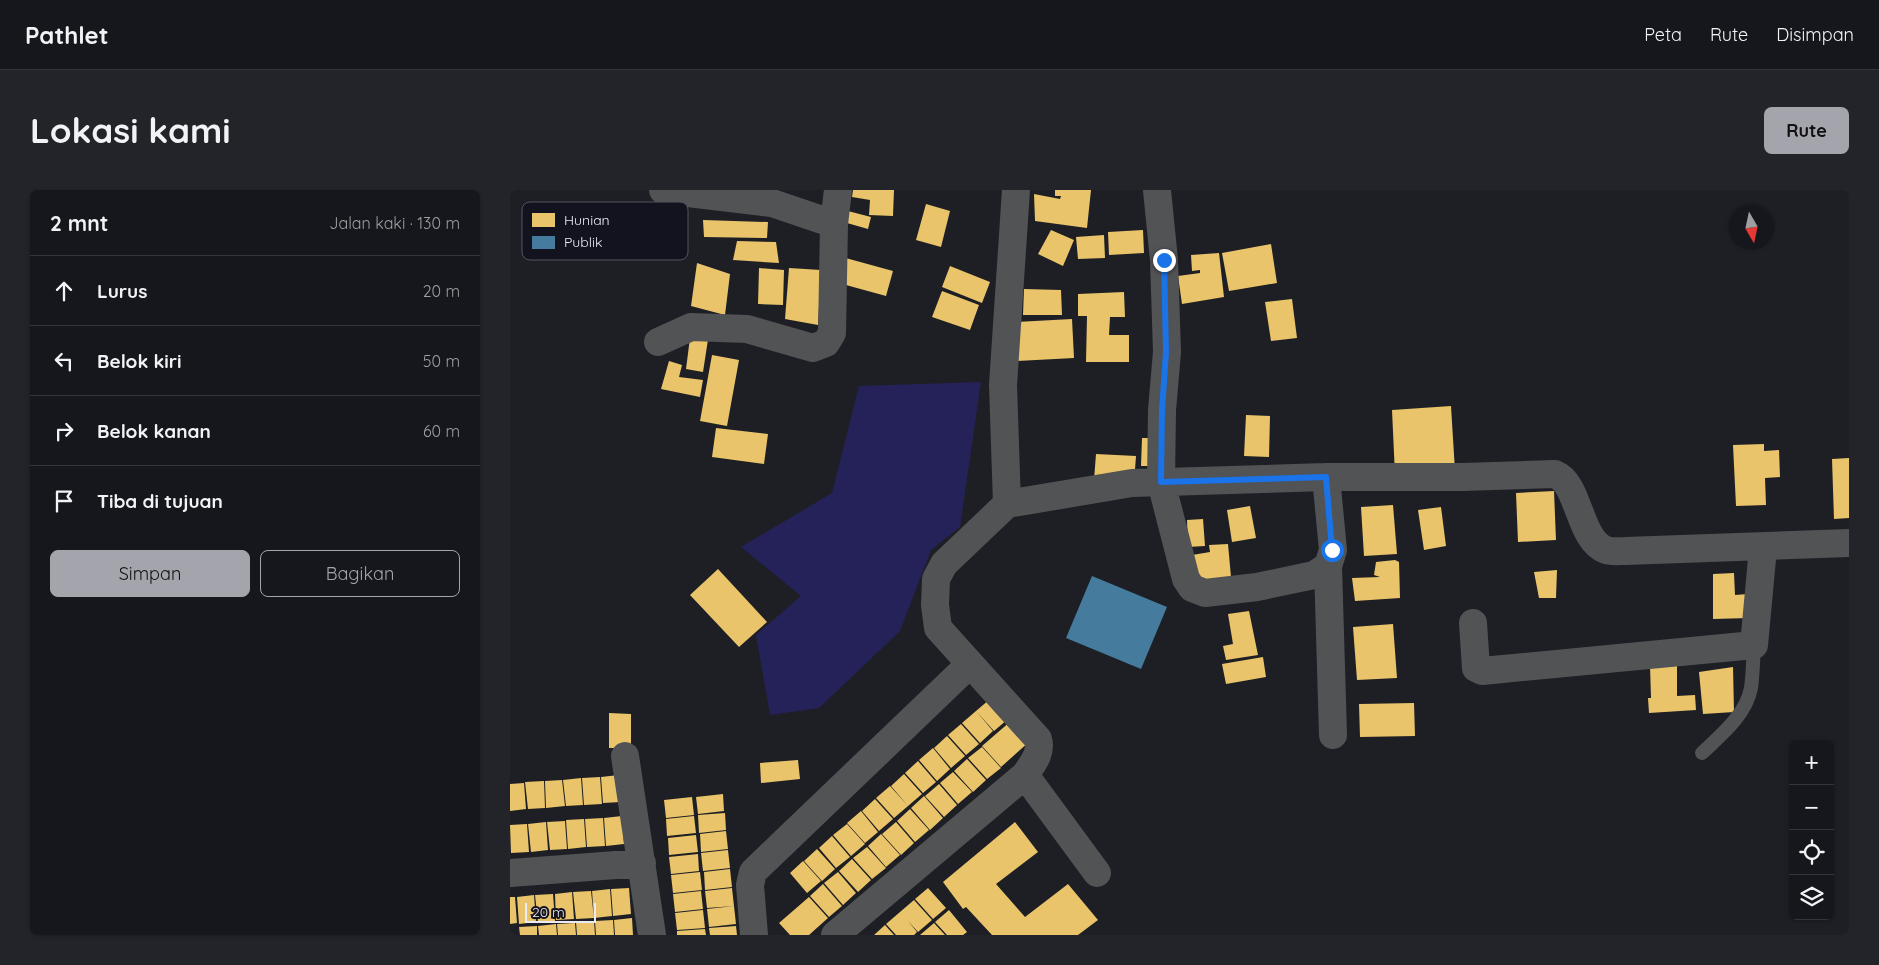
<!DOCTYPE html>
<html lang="id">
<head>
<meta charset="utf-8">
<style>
  :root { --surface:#16171c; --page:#232429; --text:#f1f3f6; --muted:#9e9fa3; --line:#35363b; --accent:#a3a4ac }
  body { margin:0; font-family:Quicksand,sans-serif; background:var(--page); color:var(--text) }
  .controls { position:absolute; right:15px; bottom:15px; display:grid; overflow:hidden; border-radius:8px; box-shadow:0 1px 4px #0004 }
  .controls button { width:45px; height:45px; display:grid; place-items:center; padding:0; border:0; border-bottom:1px solid var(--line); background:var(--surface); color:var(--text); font:25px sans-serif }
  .compass { position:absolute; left:1219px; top:15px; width:45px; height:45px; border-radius:50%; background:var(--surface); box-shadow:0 1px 4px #0004; rotate:171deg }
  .scale { position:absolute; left:15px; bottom:12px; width:71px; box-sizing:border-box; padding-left:5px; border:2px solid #eaebf4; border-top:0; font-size:14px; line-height:18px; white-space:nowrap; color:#eaebf4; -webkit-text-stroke:4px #12131e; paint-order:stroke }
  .stop { position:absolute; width:15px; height:15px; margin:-11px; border:4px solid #1a73e8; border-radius:50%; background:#fff }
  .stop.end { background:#1a73e8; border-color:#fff; box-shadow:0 1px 5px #0008 }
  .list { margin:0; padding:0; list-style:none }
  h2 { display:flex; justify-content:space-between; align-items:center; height:65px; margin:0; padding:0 20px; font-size:21px }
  h2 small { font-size:16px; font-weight:400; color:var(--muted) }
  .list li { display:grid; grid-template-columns:32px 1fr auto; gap:15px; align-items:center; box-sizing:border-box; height:70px; padding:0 20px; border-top:1px solid var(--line) }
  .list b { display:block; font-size:19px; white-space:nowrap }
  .list em { font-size:16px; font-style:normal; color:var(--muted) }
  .actions { display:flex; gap:10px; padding:15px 20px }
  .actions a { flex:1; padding:11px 0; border:1px solid var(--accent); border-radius:8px; text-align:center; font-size:18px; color:var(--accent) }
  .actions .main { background:var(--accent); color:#111 }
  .icon { flex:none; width:28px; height:28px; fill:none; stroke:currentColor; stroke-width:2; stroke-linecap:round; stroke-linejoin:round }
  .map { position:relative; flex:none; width:1339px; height:745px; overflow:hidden; border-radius:8px }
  header { display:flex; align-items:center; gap:30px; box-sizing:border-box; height:70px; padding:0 25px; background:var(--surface); border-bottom:1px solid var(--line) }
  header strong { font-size:24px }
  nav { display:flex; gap:28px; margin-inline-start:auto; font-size:18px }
  .intro { display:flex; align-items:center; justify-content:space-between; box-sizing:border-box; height:120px; padding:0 30px }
  h1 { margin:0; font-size:35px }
  .button { padding:12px 22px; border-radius:8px; background:var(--accent); color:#111; font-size:18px; font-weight:700 }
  main { display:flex; gap:30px; padding:0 30px }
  aside { flex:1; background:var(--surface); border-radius:8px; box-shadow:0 1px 4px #0004 }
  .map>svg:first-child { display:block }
</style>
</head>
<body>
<header>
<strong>Pathlet</strong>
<nav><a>Peta</a><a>Rute</a><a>Disimpan</a></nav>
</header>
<div class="intro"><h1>Lokasi kami</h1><a class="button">Rute</a></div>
<main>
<aside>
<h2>2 mnt<small>Jalan kaki · 130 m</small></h2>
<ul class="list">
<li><svg class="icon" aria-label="ahead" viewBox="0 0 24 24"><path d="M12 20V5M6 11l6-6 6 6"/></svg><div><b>Lurus</b></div><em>20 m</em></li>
<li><svg class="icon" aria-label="left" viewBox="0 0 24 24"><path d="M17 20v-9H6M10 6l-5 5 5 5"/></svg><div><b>Belok kiri</b></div><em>50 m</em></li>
<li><svg class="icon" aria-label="right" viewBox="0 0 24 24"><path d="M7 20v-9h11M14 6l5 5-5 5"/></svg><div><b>Belok kanan</b></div><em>60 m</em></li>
<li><svg class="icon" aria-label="arrive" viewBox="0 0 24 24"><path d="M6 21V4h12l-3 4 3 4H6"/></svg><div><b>Tiba di tujuan</b></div></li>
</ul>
<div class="actions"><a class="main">Simpan</a><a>Bagikan</a></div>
</aside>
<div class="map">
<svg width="1339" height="745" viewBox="0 0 1339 745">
  <rect width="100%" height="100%" fill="#1e1f25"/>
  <path fill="#252259" d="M471,192L450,337L421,360L390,441L309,518L260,525L246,445L291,406L231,357L322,303L349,196Z"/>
  <path fill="#e9c46a" d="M343,0H384L383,26L359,25L360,10L342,7Z
    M545,0H581L577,38L525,31L524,4L550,9L551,6H545Z
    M416,14L440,21L431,57L406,50Z
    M334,20L361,27L358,39L330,31Z
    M193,30L258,32L257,48L194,47Z
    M541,40L564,50L553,76L528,64Z
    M633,40L634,63L599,65L598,42Z
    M594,45L595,68L568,69L566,47Z
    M227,51L266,52L269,73L223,70Z
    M761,54L767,93L719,101L712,63Z
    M709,63L714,107L672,114L668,86L690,83V80L682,81L681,65Z
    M332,67L383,81L376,106L325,92Z
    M187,73L220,84L215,125L181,116Z
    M440,76L480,92L472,113L432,97Z
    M249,78L274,80L273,115L248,114Z
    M279,78L311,80L308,135L275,129Z
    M514,99L551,100L552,125H513Z
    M432,101L469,115L460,140L422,127Z
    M614,102L615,127H600L599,145H619V172H576L577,126H568V104Z
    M782,109L787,148L761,151L755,112Z
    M562,129L564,168L507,171L505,132Z
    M181,140L199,143L193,182L176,179Z
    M202,165L229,170L217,236L190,231Z
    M159,171L172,175L169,187L193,190L190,207L151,199Z
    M941,216L945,281L885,285L882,220Z
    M736,225L760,226L759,267L734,266Z
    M206,238L258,244L254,274L202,267Z
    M632,248H643L642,276H631Z
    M1254,254V261L1269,260L1270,287L1255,288L1256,315L1226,316L1223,255Z
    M586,264L626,266L624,293L584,290Z
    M1339,268V328L1324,329L1322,269Z
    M1044,301L1046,350L1008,352L1006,303Z
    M883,315L887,364L854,366L851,317Z
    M740,316L746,348L722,352L717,320Z
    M931,317L936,356L914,360L908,320Z
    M693,329L695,356L678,357L677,330Z
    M718,354L721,387L686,391L682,365L700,362L699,355Z
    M885,370L889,372L890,408L845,411L842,388L870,387L864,385L866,372Z
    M208,379L257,432L229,457L180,405Z
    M1047,380L1046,408H1029L1024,382Z
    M1224,383L1225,405L1238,404L1239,428L1203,429V384Z
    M739,421L748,465L716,470L713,456L723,454L718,424Z
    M883,434L887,488L847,490L843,437Z
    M753,467L756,487L716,494L712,474Z
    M1167,474V506L1185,505L1186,520L1139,523L1138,508H1141L1140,475Z
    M1223,477L1224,522L1193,524L1189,482Z
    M480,509L498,529L484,541L466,521Z
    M904,513L905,546L850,547L849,514Z
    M466,521L483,541L470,553L452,533Z
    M99,523L121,524V558H99Z
    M501,531L519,552L491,577L472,556Z
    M451,534L469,554L456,565L438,545Z
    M437,546L455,566L441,578L424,558Z
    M472,557L491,578L477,589L458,568Z
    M423,558L440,579L427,591L409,570Z
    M457,569L476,590L463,602L444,581Z
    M288,570L290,589L251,593L250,573Z
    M408,571L426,592L413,603L395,583Z
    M443,582L462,602L448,614L430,593Z
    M394,584L412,604L398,616L381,596Z
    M109,585L111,612L93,613L91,587Z
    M90,587L92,614L74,615L72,588Z
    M71,588L73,615L56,616L53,590Z
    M52,590L55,616L36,618L35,591Z
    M34,591L35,618L18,619L15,592Z
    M14,593L16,619L0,621V594Z
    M429,594L447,615L434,627L415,606Z
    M380,596L398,616L384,628L366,608Z
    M213,604L214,621L188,624L186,607Z
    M414,606L433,628L420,640L401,618Z
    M182,607L184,625L156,628L154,610Z
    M365,609L383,629L369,641L352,621Z
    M400,619L419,640L405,652L387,631Z
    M351,621L368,642L355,653L337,633Z
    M215,623L216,640L189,643L188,625Z
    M112,626L114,654L96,656L94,628Z
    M184,626L186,643L157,646L156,629Z
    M93,628L95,656L77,657L75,629Z
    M74,629L76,657L58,659L56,630Z
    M55,631L57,659L40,660L37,632Z
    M36,632L38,660L21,662L18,634Z
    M386,632L404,653L391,665L372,644Z
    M505,632L528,662L486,694L515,727L558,694L588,730L568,745H482L456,717L453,719L433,692Z
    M17,634L19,662L1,663L0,635Z
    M337,634L355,654L341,666L323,645Z
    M216,641L218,659L191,662L190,644Z
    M371,644L390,665L376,677L358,656Z
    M186,645L188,662L159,665L158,648Z
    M322,646L340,667L326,678L309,658Z
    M357,657L376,678L362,689L343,668Z
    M307,659L325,679L312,691L294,671Z
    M218,660L220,678L193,681L191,663Z
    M188,664L189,681L161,684L159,667Z
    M342,669L361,690L348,702L329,681Z
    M293,671L311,691L297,703L280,683Z
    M220,679L222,697L195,700L194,682Z
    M190,682L192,700L163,703L161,685Z
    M328,682L346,703L333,715L314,693Z
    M313,694L332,716L319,727L300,706Z
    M119,698L121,724L103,726L101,699Z
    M222,698L224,716L197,718L195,701Z
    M418,698L436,718L423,729L405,709Z
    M100,699L102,726L84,728L82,701Z
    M81,701L84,728L66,729L63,702Z
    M191,701L193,719L165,722L163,704Z
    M62,702L64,729L46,730L45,704Z
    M43,704L45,731L28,732L25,705Z
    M24,705L26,732L9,734L7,707Z
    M0,707H5L7,733L0,734Z
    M299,707L318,728L299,745H280L269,733Z
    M404,710L422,730L408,742L398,731L407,742L404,745H386L376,734Z
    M224,716L226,734L199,737L197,719Z
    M193,720L195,738L167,740L165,723Z
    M439,720L457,742L453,745H437L425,732Z
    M122,728L123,745H105L104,730Z
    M103,730L104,745H86L85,731Z
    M84,731L85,745H67L66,732Z
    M65,733L66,745H48L47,734Z
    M424,733L435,745H410Z
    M46,734L47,745H29L28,736Z
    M375,735L384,745H364Z
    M27,736V745H10L9,737Z
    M226,736L227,745H200L199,738Z
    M195,739L196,745H167V741Z"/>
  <path fill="#457b9d" d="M582,386L657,417L631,479L556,448Z"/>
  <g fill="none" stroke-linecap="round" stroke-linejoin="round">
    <path stroke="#525355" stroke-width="14" d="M1192,563C1211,545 1236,525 1241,498C1243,484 1243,469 1244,455"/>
    <path stroke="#525355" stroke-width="28" d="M153,0L262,13L324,34
      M647,0L654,70L657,162L652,220L651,292L676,389L682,398L695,403L747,397L804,385L818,376L823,360L816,287
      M148,152L181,137L237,139L303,158L316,153L322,143L324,34L328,0
      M497,314L493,195L506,0
      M818,376L823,545
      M963,433L966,478L972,481L1244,455L1253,358
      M115,566L142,745
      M515,585L587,683
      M0,683L132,673
      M244,745L240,695L243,682L460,474
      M325,745L515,585C523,573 532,563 528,549L428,438L425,415L426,389L434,374L497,314L622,293L816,287H952L1045,284C1070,294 1068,349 1096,360C1101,362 1109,361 1115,361L1339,353"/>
  </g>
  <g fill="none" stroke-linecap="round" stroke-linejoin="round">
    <path stroke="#1a73e8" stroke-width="6" d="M654,70L656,162L652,220L651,292L816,287L822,360"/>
  </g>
  <rect x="12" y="12" width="166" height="58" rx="8" fill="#12131e" stroke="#53545e" stroke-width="1"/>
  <rect x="22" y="23" width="23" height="14" fill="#e9c46a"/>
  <rect x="22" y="46" width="23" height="13" fill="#457b9d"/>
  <g font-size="14" fill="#eaebf4">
    <text x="54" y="35">Hunian</text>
    <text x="54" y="57">Publik</text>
  </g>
</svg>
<div class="controls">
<button>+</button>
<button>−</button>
<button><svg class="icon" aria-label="locate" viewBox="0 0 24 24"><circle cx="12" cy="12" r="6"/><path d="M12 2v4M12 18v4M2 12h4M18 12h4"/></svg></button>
<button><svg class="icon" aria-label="layers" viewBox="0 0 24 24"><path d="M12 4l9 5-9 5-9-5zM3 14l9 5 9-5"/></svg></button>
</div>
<svg class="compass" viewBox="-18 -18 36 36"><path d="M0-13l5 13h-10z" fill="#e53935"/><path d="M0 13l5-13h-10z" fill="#9e9fa3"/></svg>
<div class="scale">20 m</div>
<div class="stop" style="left:822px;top:360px"></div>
<div class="stop end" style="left:654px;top:70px"></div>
</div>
</main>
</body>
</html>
